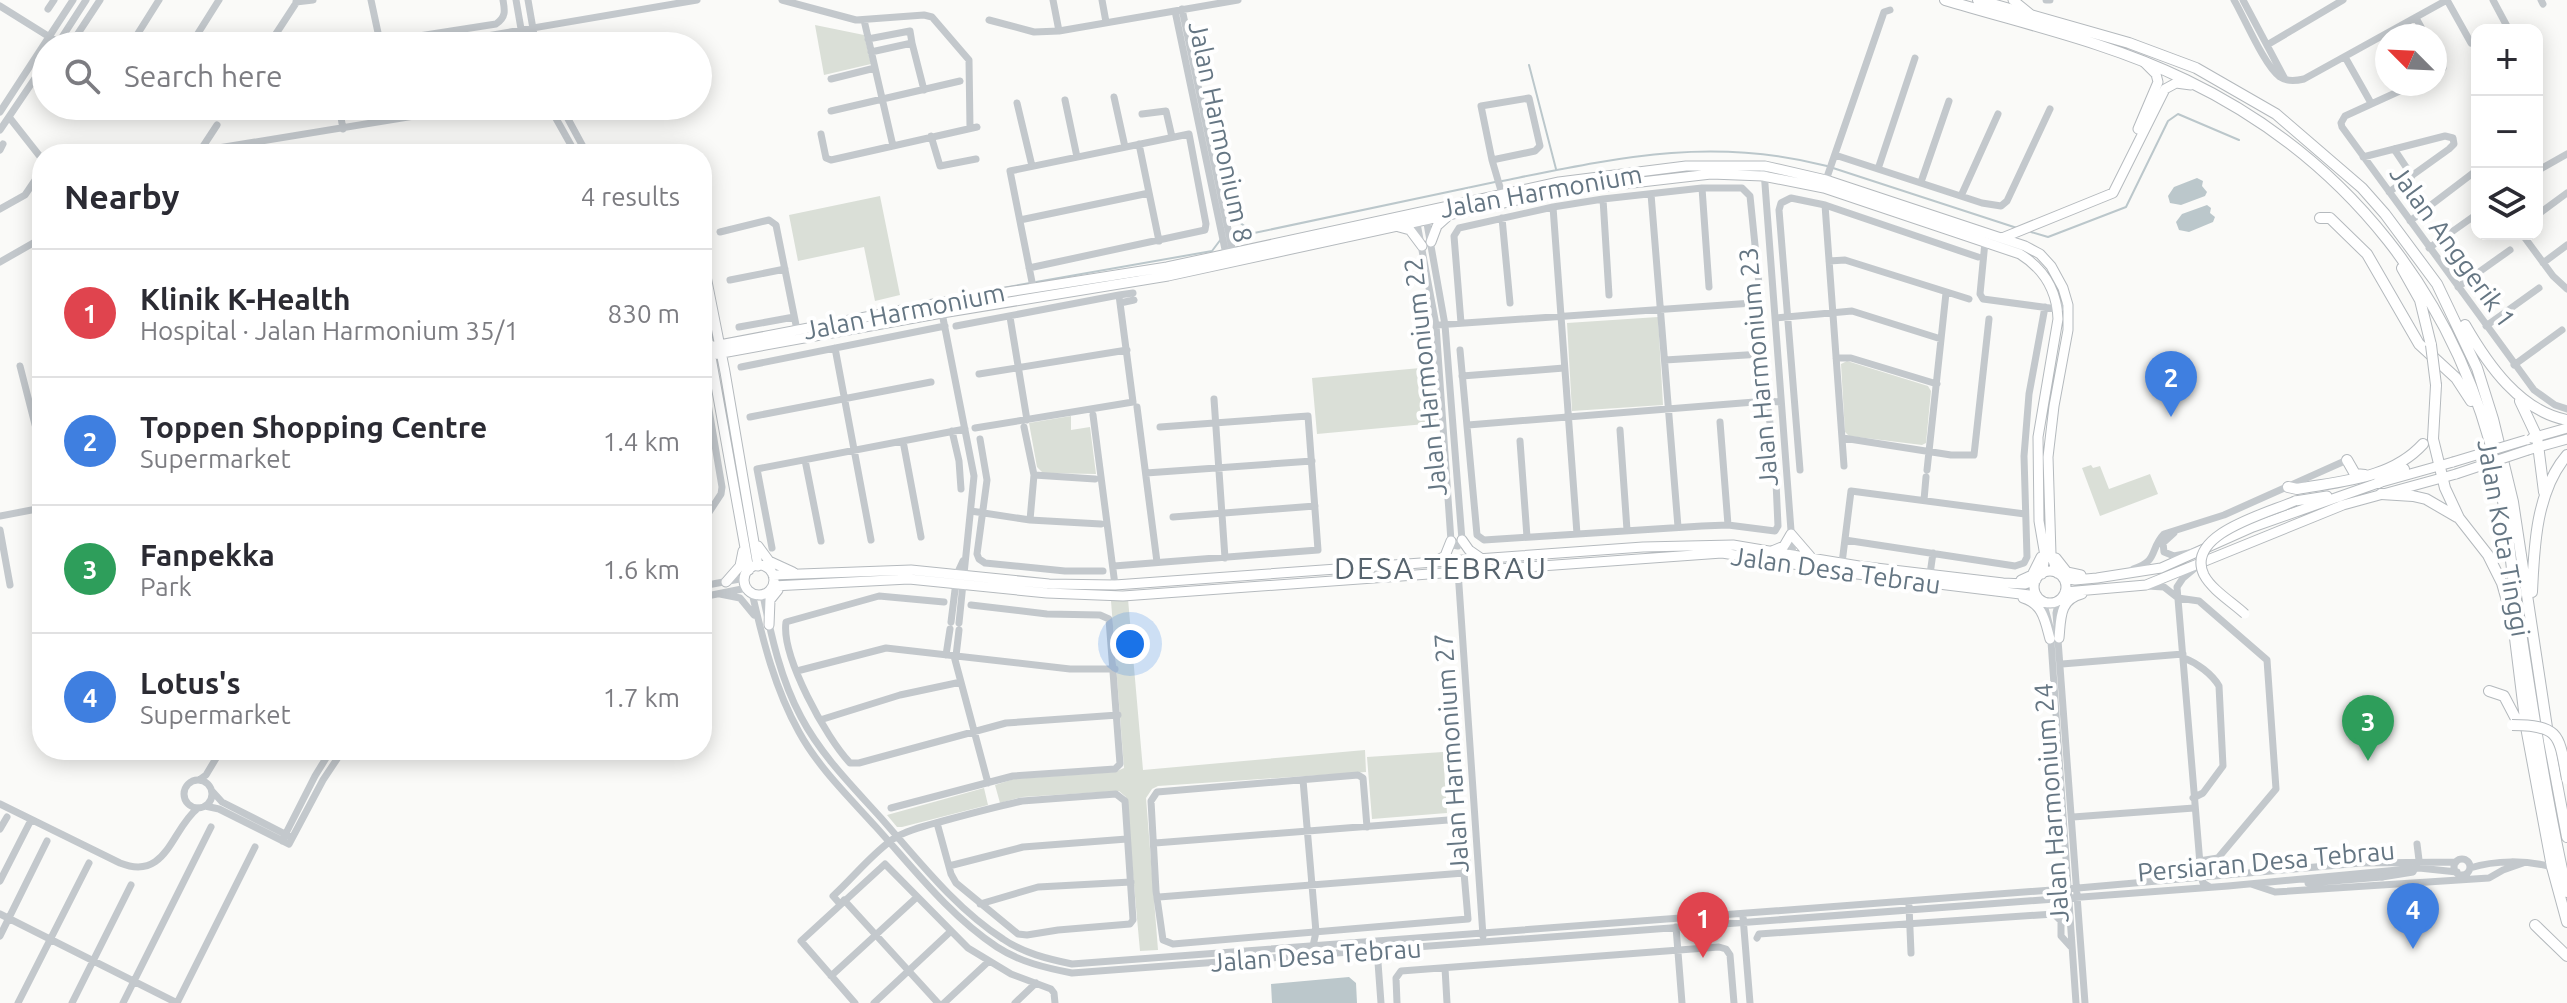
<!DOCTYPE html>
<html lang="en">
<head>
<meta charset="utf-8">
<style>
  :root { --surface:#fff; --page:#f7f7f7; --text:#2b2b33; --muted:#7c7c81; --line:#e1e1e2; --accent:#2563eb }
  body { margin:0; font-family:Ubuntu,sans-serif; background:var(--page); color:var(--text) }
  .controls { position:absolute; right:24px; top:24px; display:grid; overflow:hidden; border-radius:16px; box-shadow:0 4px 20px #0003 }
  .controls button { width:72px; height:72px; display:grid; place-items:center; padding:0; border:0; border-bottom:2px solid var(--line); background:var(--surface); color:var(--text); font:40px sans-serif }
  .compass { position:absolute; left:2375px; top:24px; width:72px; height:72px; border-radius:50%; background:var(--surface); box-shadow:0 4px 20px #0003; rotate:294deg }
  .you { position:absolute; left:1130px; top:644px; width:28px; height:28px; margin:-20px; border:6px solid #fff; border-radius:50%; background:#1a73e8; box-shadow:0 0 0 12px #1a73e833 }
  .badge { display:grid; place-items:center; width:52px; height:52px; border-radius:50%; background:var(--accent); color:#fff; font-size:26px; font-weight:700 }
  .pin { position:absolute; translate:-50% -66px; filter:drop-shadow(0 2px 4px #0008) }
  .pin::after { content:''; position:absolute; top:42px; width:28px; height:24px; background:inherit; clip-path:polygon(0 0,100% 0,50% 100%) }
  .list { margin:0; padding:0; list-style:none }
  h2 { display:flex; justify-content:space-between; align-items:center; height:104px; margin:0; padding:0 32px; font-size:34px }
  h2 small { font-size:26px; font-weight:400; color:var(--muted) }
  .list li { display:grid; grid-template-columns:52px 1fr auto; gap:24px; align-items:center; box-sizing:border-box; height:128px; padding:0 32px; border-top:2px solid var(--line) }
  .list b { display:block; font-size:30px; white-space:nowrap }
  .list p { margin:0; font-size:26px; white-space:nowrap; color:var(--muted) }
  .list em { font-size:26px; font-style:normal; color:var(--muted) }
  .icon { flex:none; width:44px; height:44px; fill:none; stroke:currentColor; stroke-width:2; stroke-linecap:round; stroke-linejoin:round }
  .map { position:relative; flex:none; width:2567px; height:1003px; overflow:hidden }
  .search { position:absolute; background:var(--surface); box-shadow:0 4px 20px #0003; left:32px; top:32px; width:680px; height:88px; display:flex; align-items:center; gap:20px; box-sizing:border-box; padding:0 28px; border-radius:44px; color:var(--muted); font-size:30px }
  .panel { position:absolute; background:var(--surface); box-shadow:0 4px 20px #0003; left:32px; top:144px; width:680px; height:616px; border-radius:32px }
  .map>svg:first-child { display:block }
</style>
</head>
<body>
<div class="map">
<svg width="2567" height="1003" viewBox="0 0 2567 1003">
  <rect width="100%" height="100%" fill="#fafaf8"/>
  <path fill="#dadfd7" d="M815,25L864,35L871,64L824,75Z
    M880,196L900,295L875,301L864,247L798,261L789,215Z
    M1658,317L1663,405L1572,411L1567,323Z
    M1847,361L1928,386L1931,391L1926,443L1922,445L1849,436L1845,432L1841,364Z
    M1431,367L1436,423L1317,434L1312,378Z
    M1071,416V430L1090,427L1096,474L1043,473L1037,467L1029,423Z
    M2091,465L2093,468L2100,466L2109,489L2150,474L2158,494L2100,516L2082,468Z
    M1128,599L1143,770L1365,750L1366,772L1158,786L1152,789L1146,798L1158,950L1140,951L1126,797L1119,791L1022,797L1000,803L995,785L1014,779L1115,772L1124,768L1111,601Z
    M1443,752L1447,813L1372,819L1367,757Z
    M984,788L988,805L902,827H897L887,815Z"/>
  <path fill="#bbc7cb" d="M2197,178L2203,181L2202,186L2207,192L2205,196L2181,205L2170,203L2168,196L2174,187Z
    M2207,205L2211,208L2210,213L2215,217L2213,222L2189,232L2179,230L2176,222L2182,214Z
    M1349,977L1356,983L1357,1003H1272L1271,984Z"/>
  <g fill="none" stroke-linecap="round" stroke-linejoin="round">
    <path stroke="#bbc7cb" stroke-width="2" d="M1529,65L1556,169
      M1208,111L1215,117L1239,222L1254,233L1495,182
      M1833,168L2017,228
      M1502,181C1616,158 1711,136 1827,166
      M2031,232L2048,237L2126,207L2168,121L2178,114L2239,140
      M1231,237L1252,232
      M1036,282L1212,251L1221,239
      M997,289L1030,283"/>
    <g stroke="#b5babe" stroke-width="11">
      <path id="major" d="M2013,0L2029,13
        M2138,129L2158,82L2156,74L2144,62
        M1399,227L1410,230L1422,246
        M2002,238L2113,193L2165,89L2176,83L2191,85
        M1431,242L1437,226L1447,217
        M702,256L725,372L758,566
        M702,307L749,570
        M709,347L944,302L1167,267L1559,182L1686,166H1765L1826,180L2025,246L2040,254L2051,266L2063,288L2068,305V330L2054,406L2048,457L2051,554L2057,573
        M711,355L942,313L1168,276L1554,192L1711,174L1763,176L1824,188L2020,254C2044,269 2057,291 2058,319L2038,437L2039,521L2045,556L2042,574
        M2532,438L2567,428
        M2528,450L2567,439
        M2295,501L2327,496
        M1462,540L1469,550L1482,559
        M758,546L769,561L793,572
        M1772,551L1784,546L1791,534L1810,556
        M2056,558L2067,572L2081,575
        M1434,562L1445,556L1451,541
        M744 580a15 15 0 1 1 30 0a15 15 0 1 1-30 0Z
        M2034 587a16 16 0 1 1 32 0a16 16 0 1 1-32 0Z
        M773,575L911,570L1049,584L1115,585L1643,547L1733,545L1859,566L2003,583L2025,584L2036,580
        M2063,578L2075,580L2097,578L2161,568L2253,527L2378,483L2453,462
        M2021,580L2032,575L2041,557
        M726,582L740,566L743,551
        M773,586L909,579L1047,593L1123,596L1722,553L1857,574L2037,596
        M2065,592L2146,585L2343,505L2456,474
        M2023,598C2043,604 2045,621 2050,639
        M769,625L770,600L778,590
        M2059,638C2061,618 2059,600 2082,594"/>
    </g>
    <g stroke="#b4b9bd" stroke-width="12">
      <path id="highway" d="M1945,0C2025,24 2111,43 2186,80C2348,158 2458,298 2498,474C2507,515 2510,558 2516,600C2531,697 2545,795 2567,892
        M1978,0L2129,43L2196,68L2276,114L2362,188L2385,214L2437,284L2477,368L2493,419L2513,502L2549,741L2567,837
        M2320,218H2330L2367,254L2419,344L2456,378L2471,401
        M2402,268L2420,300L2431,345
        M2465,325C2488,365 2520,411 2567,420
        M2436,385L2433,439L2445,488L2459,518L2488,555L2502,583L2513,622L2526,727L2552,867L2567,922
        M2520,401L2537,437L2544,492
        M2347,460L2355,474L2365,475
        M2378,483L2404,469
        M2288,487L2297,489C2342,481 2391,479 2423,444
        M2381,494L2413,496L2426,499L2457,517
        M2532,592C2534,547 2536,491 2567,455
        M2489,691L2504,696L2515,717L2522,725
        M2535,925L2567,956"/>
    </g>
    <path stroke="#c3c8cc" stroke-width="7" d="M371,0L380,42
      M516,0L524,46
      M528,0L536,46
      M782,0L856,20L924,15L932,17L969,60L970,128
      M1053,0L1059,31
      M1102,0L1106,22
      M2046,0H2050
      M2234,0C2244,17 2265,67 2280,77C2287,82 2296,81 2304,79L2447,0
      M2243,0L2285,79
      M2447,0L2471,43
      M2493,0L2509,30
      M2541,0L2543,4
      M296,2L313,0
      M0,6L64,46
      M48,9L54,0
      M1182,9L1234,258
      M1175,11L1227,259
      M2416,18L2426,36
      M864,20L893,146
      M989,20L1034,32L1059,31L1238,0
      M77,35L100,0
      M868,39L910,31L912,43L871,52
      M912,43L924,90
      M57,45L86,0
      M2267,45L2343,0
      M130,46L159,0
      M190,46L219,0
      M268,46L298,0
      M355,46L496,24C506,17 505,11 503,0
      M428,46L697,0
      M2435,52L2443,68L2435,75
      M2345,57L2371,103
      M831,79L875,68
      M2415,84L2345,116L2341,123L2342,127L2534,390L2555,405L2567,409
      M1114,97L1125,147
      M1065,100L1077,157
      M1017,103L1032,166
      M339,106L343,129
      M549,106L576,154
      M561,106L587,154
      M831,111L960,81
      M0,112L73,0
      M1142,114L1166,111L1172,137
      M9,117L42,159
      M217,125L200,151L457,109L460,106
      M0,130L46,62
      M821,134L826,158L831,160L977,127
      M931,136L940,166L976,159
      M1139,144L1159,241
      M2394,149L2412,176
      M0,150L3,144
      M1835,155L1982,203L2001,206L2007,201L2050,109
      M2363,157L2445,136L2453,138L2454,144L2449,149L2389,192
      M1492,160L1535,151L1540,146L1529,98L1481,106L1492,160L1502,194
      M1878,169L1915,58
      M1764,171L1793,557
      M2537,171L2567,154
      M1826,180L1884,12L1890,10
      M1921,182L1949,101
      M1702,188L1709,287
      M1651,194L1678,527
      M1961,196L1998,114
      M1603,199L1609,295
      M1825,205L1844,466
      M1553,207L1577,534
      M0,209L25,195L42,170
      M2537,215L2567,193
      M1416,218L1436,325L1451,541L1453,545L1458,546L1462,540L1445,325L1426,218
      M1502,218L1510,303
      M1020,220L1149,193
      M2410,221L2477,170
      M720,232L769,220L776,225L797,330
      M2522,234L2553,276L2567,289
      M1985,242L1980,294L1983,299L2057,309L2068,305
      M2429,248L2477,214
      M1829,261L1845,260L1969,299
      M0,262L42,238
      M2543,263L2567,245
      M1029,268L1205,230L1206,224L1189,134L1010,171C1018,210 1025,248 1033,287
      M730,280L785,269
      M2458,287L2510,250
      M1119,295L1133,293
      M1120,303L1134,300
      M942,313L974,476L959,623
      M1010,317L1027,420
      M1775,318L1852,311L1941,339
      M1436,325L1753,303L1760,294L1750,196L1742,188H1702L1603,199L1553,207L1459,228L1454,236L1461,323
      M956,326L1119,295L1120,303
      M2486,326L2539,288
      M739,327L794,317
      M835,348L871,540
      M1460,350L1477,535L1484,540L1702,526L1728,525L1775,531L1778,526L1775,460L1767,401
      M1836,358H1851L1937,384
      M1665,360L1762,354
      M2514,365L2562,330
      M20,366L42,452
      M741,367L945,326
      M702,368L722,487L721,494L702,523
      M979,374L1127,350
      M1462,376L1564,368
      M1214,399L1225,558
      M1137,407L1157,562
      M1093,415L1115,585
      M750,417L931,382
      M1720,422L1728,525
      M1468,425L1767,401L1781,402
      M1024,427L1034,475L1030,520
      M975,428L1133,402L1120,303
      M1620,430L1627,530
      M952,431L959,461L961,489
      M1843,438L1951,455H1974L1989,319
      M980,439L987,480L977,554L979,559L985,563L1065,571H1103
      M903,441L921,537
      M1520,441L1527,537
      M805,460L821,541
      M1800,470L1779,210L1781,203L1791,198L1825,205L1978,257
      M1927,470L1946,293
      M1146,473L1312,461
      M1034,475L1095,479
      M1924,500L1926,477
      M971,511L1030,520L1101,524
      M0,516L42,508
      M1173,517L1315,506
      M0,530L10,585
      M2174,533L2163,543L2164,552L2174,556L2194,552
      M1845,540L2015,566L2024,563L2027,557L2024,456L2029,394L2045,307
      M772,548L757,469L965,429
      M1842,563L1851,491L2025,514
      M1114,566L1318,550L1308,416L1160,427
      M2195,568L2183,578L2177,587L2201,876L2203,883L2210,887
      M2133,569C2159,561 2149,550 2164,534L2224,515L2347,460
      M1458,571L1483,936
      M1930,574L1933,553
      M702,586L745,578
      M2147,586L2164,587L2178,598
      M752,593C763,641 775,689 799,732C818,767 849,797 876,827C913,868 950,916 997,947C1020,962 1046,968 1072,973L2228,886L2419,868L2457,872
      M720,594L740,598L754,615
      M763,595C771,636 781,680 801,717C821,755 853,787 881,818C918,860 956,909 1003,939C1023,953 1048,959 1072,964L2078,888L2361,863L2456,862
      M702,597L747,588
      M2178,598L2199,601L2267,660L2276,789L2218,858L2199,861
      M2059,600L2056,613L2085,1003
      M2043,601L2050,627L2076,1003
      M944,602L879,596L786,622C781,656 826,738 850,763H859L1006,723L1118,715
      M951,622L957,574L963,561
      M946,655L950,629
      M954,656L988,783
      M956,656L959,630
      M2184,658C2197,663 2212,674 2219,686L2223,766L2203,793L2193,798
      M2062,664L2183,654
      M797,671L886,648L1070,669H1115
      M820,720L900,695L961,682
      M199,780L206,775L221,750
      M1303,780L1316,932L1313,946
      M184 794a14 14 0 1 1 28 0a14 14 0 1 1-28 0Z
      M212,791L222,802L289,836
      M0,804L120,863C167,882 171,829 198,808
      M205,806L219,809L289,844L323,780L343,750
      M891,808L1013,776L1115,769L1120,764L1109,619L1100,615L1047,614L971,605
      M2073,817L2194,808
      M0,829L7,817
      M282,841L315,776L331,750
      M1155,843L1461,819L1467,862L1464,873L1468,919L1173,944L1163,940L1156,891L1151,801L1157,792L1358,775L1363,778L1367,827
      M2454 867a8 8 0 1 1 16 0a8 8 0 1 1-16 0Z
      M949,866L1023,847L1127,839
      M2470,868C2496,860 2526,860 2552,867
      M0,881L31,820
      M2308,883L2382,877
      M2251,884L2275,892L2489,878L2503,870L2523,863
      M1159,897L1464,873
      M844,900L938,1003
      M840,904L833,896C853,878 873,852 896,837C910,829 928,825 943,821C969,814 995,807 1022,801L1116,794L1125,801L1133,920L1130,924L1058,930L1027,935L1018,934L956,883L951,874L937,823
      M980,904L1038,887L1131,882
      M1909,906L1911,953
      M0,914L177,1003
      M1743,917L1750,1003
      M1676,927L1682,1003
      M0,936L47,841
      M1757,938L1759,934L2054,914L2061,921V936L2071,947
      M1377,949L1381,1003
      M1445,968L1447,1003
      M831,976L917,897
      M18,1003L89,863
      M72,1003L131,885
      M123,1003L211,827
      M177,1003L255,847
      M855,1003L801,941L885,864L968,948L1011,974L1051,989L1054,993L1055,1003
      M874,1003L950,932
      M944,1003L988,962
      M1015,1003L1036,983
      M1397,1003L1396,978L1401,971L1719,947L1726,949L1730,955L1734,1003"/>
    <use href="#major" stroke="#fff" stroke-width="9"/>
    <use href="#highway" stroke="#fff" stroke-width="10"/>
    <g stroke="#b5babe" stroke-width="11" stroke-linecap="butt">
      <path id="major-bridge" d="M2453,462L2526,440
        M2456,474L2528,450
        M2245,614C2232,602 2212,590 2204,575C2184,534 2268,513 2295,501"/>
    </g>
    <g stroke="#b4b9bd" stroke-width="12" stroke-linecap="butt">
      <path id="highway-bridge" d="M2431,345L2436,385
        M2512,725C2561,725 2559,736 2567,779"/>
    </g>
    <path stroke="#c3c8cc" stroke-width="7" d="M2382,877L2413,872L2419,860L2417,844"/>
    <use href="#major-bridge" stroke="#fff" stroke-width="9"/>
    <use href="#highway-bridge" stroke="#fff" stroke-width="10"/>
  </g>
  <g text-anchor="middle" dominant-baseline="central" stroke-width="8" stroke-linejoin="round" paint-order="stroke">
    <g font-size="26" fill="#657683" stroke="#fff">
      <text transform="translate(1221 132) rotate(78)">Jalan Harmonium 8</text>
      <text transform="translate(1541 191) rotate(-10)">Jalan Harmonium</text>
      <text transform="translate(2453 246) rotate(54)">Jalan Anggerik 1</text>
      <text transform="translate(904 311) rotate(-11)">Jalan Harmonium</text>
      <text transform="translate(1758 367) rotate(-95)">Jalan Harmonium 23</text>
      <text transform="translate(1425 377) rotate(-96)">Jalan Harmonium 22</text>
      <text transform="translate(2504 538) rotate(80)">Jalan Kota Tinggi</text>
      <text transform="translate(1836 570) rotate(8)">Jalan Desa Tebrau</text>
      <text transform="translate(1451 753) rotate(-94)">Jalan Harmonium 27</text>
      <text transform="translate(2051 803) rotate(-94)">Jalan Harmonium 24</text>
      <text transform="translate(2266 861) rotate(-5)">Persiaran Desa Tebrau</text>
      <text transform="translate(1316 955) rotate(-4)">Jalan Desa Tebrau</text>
    </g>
    <g font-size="30" letter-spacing="2" fill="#57646e" stroke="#fff">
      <text x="1441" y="568">DESA TEBRAU</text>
    </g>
  </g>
</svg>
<div class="controls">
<button>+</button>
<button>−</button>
<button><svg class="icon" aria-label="layers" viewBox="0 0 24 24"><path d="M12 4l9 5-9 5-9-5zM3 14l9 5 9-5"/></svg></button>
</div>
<svg class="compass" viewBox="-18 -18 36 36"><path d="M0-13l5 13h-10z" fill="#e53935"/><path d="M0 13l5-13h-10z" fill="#7c7c81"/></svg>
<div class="you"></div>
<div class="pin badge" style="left:1703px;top:958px;background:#e0444e">1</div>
<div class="pin badge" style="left:2171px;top:417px;background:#3f7fe0">2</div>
<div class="pin badge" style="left:2368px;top:761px;background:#2e9e5b">3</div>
<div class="pin badge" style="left:2413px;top:949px;background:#3f7fe0">4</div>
<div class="search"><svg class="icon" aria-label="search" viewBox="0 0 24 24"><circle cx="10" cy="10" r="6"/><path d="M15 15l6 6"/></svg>Search here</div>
<section class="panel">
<h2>Nearby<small>4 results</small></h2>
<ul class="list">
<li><span class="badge" style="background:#e0444e">1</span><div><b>Klinik K-Health</b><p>Hospital · Jalan Harmonium 35/1</p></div><em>830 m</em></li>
<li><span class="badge" style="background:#3f7fe0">2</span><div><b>Toppen Shopping Centre</b><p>Supermarket</p></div><em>1.4 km</em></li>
<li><span class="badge" style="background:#2e9e5b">3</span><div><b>Fanpekka</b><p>Park</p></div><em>1.6 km</em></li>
<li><span class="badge" style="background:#3f7fe0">4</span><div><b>Lotus's</b><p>Supermarket</p></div><em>1.7 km</em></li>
</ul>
</section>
</div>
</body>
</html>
